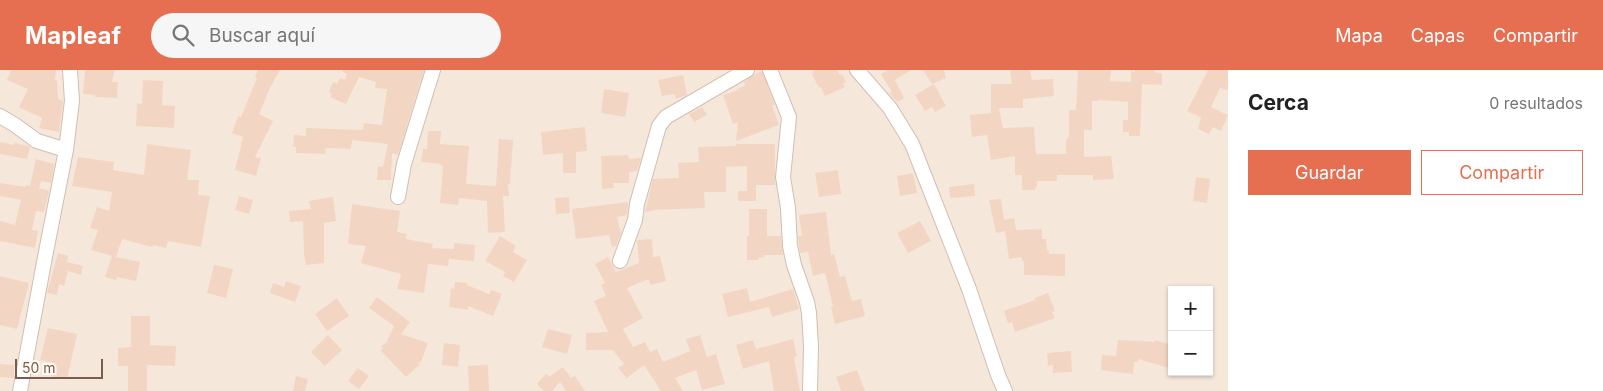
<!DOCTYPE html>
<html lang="es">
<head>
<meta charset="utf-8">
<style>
  :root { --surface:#fff; --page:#f6f6f6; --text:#222; --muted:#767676; --line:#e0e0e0; --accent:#e76f51 }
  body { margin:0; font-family:Inter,sans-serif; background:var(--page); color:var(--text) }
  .controls { position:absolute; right:15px; bottom:15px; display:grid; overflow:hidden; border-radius:0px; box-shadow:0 1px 4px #0004 }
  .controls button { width:45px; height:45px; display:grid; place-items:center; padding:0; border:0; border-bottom:1px solid var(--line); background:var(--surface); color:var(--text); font:25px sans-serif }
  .scale { position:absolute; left:15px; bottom:12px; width:88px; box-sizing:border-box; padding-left:5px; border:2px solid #7a5c4d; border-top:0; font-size:14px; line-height:18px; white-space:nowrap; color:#7a5c4d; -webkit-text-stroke:4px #fffaf3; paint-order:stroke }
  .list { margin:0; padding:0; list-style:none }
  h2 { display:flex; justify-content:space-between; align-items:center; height:65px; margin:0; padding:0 20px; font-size:21px }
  h2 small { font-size:16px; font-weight:400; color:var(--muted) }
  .actions { display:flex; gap:10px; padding:15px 20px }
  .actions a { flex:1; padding:11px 0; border:1px solid var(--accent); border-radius:0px; text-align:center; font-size:18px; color:var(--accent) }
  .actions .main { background:var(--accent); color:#fff }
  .icon { flex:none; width:28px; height:28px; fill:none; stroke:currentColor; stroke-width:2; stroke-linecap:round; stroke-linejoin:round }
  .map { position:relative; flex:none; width:1228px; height:321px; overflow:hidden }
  header { display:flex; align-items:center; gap:30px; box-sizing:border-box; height:70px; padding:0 25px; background:var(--accent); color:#fff }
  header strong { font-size:24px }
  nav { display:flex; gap:28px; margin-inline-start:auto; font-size:18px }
  .search { width:350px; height:45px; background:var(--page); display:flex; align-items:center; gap:12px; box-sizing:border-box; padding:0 18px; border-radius:28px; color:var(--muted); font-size:19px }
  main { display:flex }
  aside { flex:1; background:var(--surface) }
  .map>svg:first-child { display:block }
</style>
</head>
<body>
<header>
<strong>Mapleaf</strong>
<div class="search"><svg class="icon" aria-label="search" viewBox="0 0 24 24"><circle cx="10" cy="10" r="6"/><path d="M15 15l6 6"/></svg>Buscar aquí</div>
<nav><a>Mapa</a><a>Capas</a><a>Compartir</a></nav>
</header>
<main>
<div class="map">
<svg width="1228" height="321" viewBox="0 0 1228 321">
  <rect width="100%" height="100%" fill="#fdf6ec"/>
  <path fill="#f5e8da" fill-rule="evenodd" d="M0,0H1228V321H0ZM1172,220H1209V302H1172Z"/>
  <path fill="#f3d5c3" d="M11,0H56L55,11L57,10L58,29L63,31L59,62L39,58L42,48L19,37L28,19L7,10Z
    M85,0H115L112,12H118L117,28L95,27V25L83,24Z
    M258,0H280L270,18L259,44L273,51L255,87L261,88L256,106L235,100L243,67L232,63L238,46L241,47L257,8L255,7Z
    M343,0H424L398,85L392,83L391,110H377L378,96L383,97L388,74L352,70L351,79L326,78L325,84L296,83V77H293L294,65L306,66V58L363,60L364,53L382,55L387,19L375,18L376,12L359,7L346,34L330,27L332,24L329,22L333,12L337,14L340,8L345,10L347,4L343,2Z
    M813,0H837L840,5L842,4L846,12L843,14L845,17L825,26L821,17L819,18L812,4L814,2Z
    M888,0H911L895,10L904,28L898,32L893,28L890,23L892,22L881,4Z
    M923,0H944L946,8L932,14Z
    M1010,0H1030L1032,10L1053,9L1054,26L1023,29V38H999L1003,58L1034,57L1036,84H1066V69H1068V66H1069V40H1076L1078,0H1111L1110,11L1131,12V1L1135,2V0H1155L1154,2L1162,3V15L1142,14L1140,66H1129V62H1123V50H1128V32L1099,30V31H1092V60H1084V87L1111,86L1114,109L1093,110V105H1057V111H1037V117H1035V120H1022V105H1015V86L991,90L987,65L972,67L970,45L991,43V14H1012Z
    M1208,0H1228V20L1220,18L1211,37L1228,45L1221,61L1213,57L1209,64L1198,59L1201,47L1187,41Z
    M762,1L775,35H772L779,55L736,71L738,52L733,54L723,25L738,20L737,19L745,16L744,12L755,4Z
    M683,5L687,25L676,29L675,24L662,26L658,10Z
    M143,10L163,11L162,35L175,36L174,58L136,56L137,33L142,34Z
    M934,14L946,36L935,42L932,37L925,41L915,25Z
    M604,19L629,23L625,47L601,43Z
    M702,37L707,45L694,52L689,44Z
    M585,57L587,81L576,82V103H563V83L543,85L541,62Z
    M428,61H441L440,74L469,76L466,114L496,116L499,69L513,70L510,114H508L509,126H503L505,162L488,163L487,131L459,128L458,135L440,133L443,96H441V94L421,92L423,79H427Z
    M0,72L14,75L15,73L28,76L30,77L27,89L0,84Z
    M147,74L191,80L187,110H199L198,125L210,126L201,177L168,171L166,178L153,175L152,177L122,169L116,187L140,192L136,211L117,207L116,210L105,207L112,186L91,180L98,160L90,158L97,137L109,141L112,122L72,116L78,87L114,92L113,100L144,105Z
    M736,74H775V115H756V131H738V121H747V96L726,97V122H704L705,138L652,140V141L645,142L653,109L679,108L678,93L699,92L698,77L736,76Z
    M628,85L629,89L641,88L637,101L629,102V113H613L614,118L602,119L601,86Z
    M36,89L54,94L51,113L41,111L39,118L49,121L44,142L36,141L32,160L38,161L35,178L0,171V151L15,155L21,130L0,126V113L26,117V115L30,116Z
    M838,100L841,124L819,127L815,103Z
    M913,103L917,123L900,126L897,106Z
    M1196,107L1210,109L1207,133L1193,131Z
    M974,114L975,126L950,128L949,117Z
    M239,126L253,130L249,144L235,140Z
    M333,127L336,151L324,153V193L306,195L304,183L303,151L290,152L289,141L311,139L309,131Z
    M569,127L570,143L556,144L555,128Z
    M1001,129L1004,150L1014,148L1016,160L1042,159V169H1046L1047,181H1049V184H1065V206L1024,205V191H1022V187L1009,189L1005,161L996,163L989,130Z
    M628,132L627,145L617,147L621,163L616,176L612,177L609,165L576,169L572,139Z
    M352,134L400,141L397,162L407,164L406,169L433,174L432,178L454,179V173L475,175L474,191L449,189L448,196L428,194L424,223L397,219L401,204L361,193L366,176L348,174Z
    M749,139H767V166H781L783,185H764V187L758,188V190H747V166H749Z
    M826,142L831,185L834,184L840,207L845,206L852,231L861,229L865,246L835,254L831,237L833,236L825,203L813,206L808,182L800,183L799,175L798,166H802L799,145Z
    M920,151L931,171L908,183L897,163Z
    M500,166L516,176L513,182L527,190L514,212L503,206L505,202L485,191Z
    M652,169L653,187L660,186L666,211L650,215L649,209L627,218L643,248L623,259L633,277L645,272L650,282L657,279L663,292L690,281L686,269L700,265L707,287L716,284L725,314L702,320L696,300L675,308L683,321H661L644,295L627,308L618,298L624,294L613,280H586V263L608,262L594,231L606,226L601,215L605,213L595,194L608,187L616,202L639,193L637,170Z
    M58,183L68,186L67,192L83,196L81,205L68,201L64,216L59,214L57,225L47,223Z
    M214,195L233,199L226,228L207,223Z
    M0,206L29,213L17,259L0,255Z
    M286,211L301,216L295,232L270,223L273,213L284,217Z
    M455,212L467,213V215L489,224L491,220L502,224L493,246L468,236V240L449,237L451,218L454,219Z
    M747,218L750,232L793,219L799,239L772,247L769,237L728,247L722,224Z
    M1048,223L1055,241L1052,242L1055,248L1015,262L1012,252L1008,253L1004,241L1035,230V228Z
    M377,227L410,252L401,264L428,273L421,292H417L420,294L406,307L381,281L383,278L381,276L386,273L394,256L369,238Z
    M337,228L349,246L327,261L315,244Z
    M131,246H150V275L176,276L175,296L147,295V321H128V296H118V278L131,277Z
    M48,258L77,264L67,309L51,306L54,293L40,290Z
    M548,259L572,265L567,284L542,277Z
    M328,265L342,280L325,296L311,282Z
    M793,269L797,286L794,287L800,321H774L769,291L743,299L736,275L753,270L756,279Z
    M1118,270L1155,272V270L1172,275V299L1138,289V292H1134L1133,304L1101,300L1102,285L1116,286Z
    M444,273L460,275L458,297L442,295Z
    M1071,281L1072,302L1053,303V295L1048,296L1047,283Z
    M0,294L14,295V308L0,307Z
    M488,295L489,321H469L468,296Z
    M563,297L571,308L575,306L585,321H566L560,312L552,321H544L537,314L546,304L549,307Z
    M358,298L369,306L359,319L348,311Z
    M857,300L865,321H841L836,307Z
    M296,306L308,309L305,321H293Z"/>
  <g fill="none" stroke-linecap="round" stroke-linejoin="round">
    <g stroke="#d1beb0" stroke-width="16">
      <path id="minor" d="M770,0L789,47L783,107L788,138L790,176L794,195L807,232L809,243L811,276L810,321
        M857,0L890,38L912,74L969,219L998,305L1005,321
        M0,46L15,55L37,71L66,80
        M398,127L404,94L433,0
        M620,191L635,150L637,134L659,56L666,47L747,0
        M20,321L45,187L66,80L72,31L70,0"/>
    </g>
    <use href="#minor" stroke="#fff" stroke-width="14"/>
  </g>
</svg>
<div class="controls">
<button>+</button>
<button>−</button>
</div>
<div class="scale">50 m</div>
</div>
<aside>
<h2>Cerca<small>0 resultados</small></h2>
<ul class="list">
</ul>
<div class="actions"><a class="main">Guardar</a><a>Compartir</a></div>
</aside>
</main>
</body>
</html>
